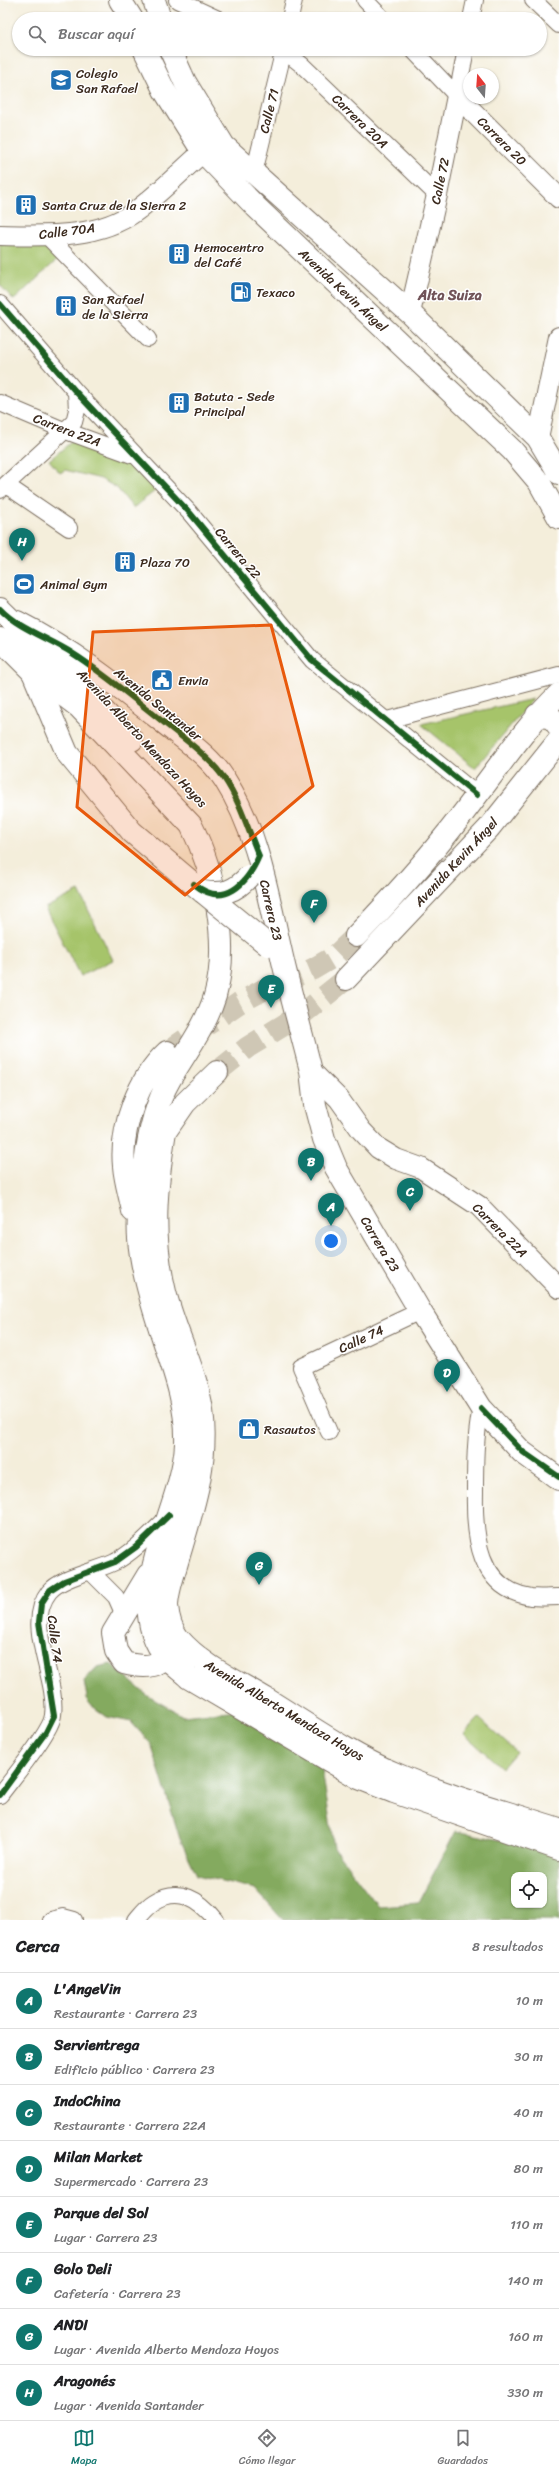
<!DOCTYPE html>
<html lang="es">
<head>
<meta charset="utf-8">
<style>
  :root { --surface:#fff; --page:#f2f2f2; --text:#202124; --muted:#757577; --line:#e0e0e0; --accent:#0f766e }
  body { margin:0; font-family:Sriracha,sans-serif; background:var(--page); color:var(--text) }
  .controls { position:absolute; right:12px; bottom:12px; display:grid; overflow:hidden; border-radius:8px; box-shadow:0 1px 3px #0004 }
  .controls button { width:36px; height:36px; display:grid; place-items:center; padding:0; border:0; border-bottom:1px solid var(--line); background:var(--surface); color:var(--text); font:20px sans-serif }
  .compass { position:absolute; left:463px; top:68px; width:36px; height:36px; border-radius:50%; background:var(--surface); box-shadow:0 1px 3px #0004; rotate:343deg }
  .you { position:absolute; left:331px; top:1241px; width:14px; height:14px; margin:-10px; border:3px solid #fff; border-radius:50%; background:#1a73e8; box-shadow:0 0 0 6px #1a73e833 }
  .badge { display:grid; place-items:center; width:26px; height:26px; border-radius:50%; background:var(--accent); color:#fff; font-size:13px; font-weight:700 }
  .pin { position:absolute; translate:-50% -33px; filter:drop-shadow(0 1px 2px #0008) }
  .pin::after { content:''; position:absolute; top:21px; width:14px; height:12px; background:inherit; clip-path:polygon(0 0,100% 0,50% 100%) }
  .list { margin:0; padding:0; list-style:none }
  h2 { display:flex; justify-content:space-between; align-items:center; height:52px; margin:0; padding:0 16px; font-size:17px }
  h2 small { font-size:13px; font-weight:400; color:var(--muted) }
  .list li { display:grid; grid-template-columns:26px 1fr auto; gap:12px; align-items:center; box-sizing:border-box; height:56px; padding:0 16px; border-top:1px solid var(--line) }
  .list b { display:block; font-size:15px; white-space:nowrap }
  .list p { margin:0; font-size:13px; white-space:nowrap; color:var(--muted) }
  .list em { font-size:13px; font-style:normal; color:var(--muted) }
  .icon { flex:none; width:22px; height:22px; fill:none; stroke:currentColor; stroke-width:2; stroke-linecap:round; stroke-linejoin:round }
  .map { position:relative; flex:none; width:559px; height:1920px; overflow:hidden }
  .search { position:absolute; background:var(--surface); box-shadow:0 1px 3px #0004; left:12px; right:12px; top:12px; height:44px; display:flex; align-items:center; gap:10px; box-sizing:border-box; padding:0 14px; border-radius:22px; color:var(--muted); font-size:15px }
  .sheet { height:500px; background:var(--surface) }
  nav { display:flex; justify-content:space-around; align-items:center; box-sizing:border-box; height:56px; border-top:1px solid var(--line); background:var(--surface); font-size:11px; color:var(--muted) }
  nav a { display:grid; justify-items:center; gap:2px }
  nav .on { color:var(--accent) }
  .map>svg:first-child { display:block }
</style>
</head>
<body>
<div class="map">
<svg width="559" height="1920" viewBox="0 0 559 1920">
  <rect width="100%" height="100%" fill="#fff"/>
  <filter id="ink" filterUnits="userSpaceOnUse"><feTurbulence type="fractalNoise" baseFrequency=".025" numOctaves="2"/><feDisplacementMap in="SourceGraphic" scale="8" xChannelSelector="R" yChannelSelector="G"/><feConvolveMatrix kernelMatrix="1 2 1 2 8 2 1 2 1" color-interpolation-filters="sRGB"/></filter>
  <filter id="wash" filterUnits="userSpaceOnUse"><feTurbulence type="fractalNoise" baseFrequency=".012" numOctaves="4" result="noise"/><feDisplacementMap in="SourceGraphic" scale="16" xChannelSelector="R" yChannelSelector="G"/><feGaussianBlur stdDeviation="0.9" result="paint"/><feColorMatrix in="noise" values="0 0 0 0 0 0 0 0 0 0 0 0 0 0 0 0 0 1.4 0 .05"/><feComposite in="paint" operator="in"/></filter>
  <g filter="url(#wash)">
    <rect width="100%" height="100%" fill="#f4eedb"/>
    <path fill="#a6c46b" stroke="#707744" d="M40,242L57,260L14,300L0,285V243Z
      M75,439L141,465L160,487L133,508L117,488L101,479L65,470L60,473L49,460Z
      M533,699L475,768L421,724Z
      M79,891L113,960L80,976L45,908Z
      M479,1718L516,1752L502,1768L464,1734Z"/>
    <path fill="#84aa5f" stroke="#606a3e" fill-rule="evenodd" d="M111,1664L148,1696L183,1716L237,1710L304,1746L322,1769L334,1848L378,1906L418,1903L456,1831L559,1852V1920H283L255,1889L197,1875L180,1839L151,1744L131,1722L107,1717L88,1703L84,1681L97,1667ZM514,1875H544V1905H514Z"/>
  </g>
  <g filter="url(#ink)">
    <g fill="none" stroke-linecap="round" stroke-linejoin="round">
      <path stroke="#cfc7b5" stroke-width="22" stroke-dasharray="22 11" stroke-linecap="butt" d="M167,1052L239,1003L263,990L313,969L335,956L356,936
        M217,1072L248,1047L305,1012L346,979"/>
      <g stroke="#7c6f60" stroke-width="18">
        <path id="minor" d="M177,0L218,19
          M365,0L383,19
          M533,0L559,25
          M290,19L294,0
          M471,19L475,0
          M282,49L302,65L437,195
          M412,49L457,96
          M457,96L466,49
          M254,173L284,49
          M47,236L148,339
          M0,304L76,392L190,513L312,660L477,795
          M0,403L66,431L132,455
          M6,485L69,528
          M0,490L74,422L77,410L76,392
          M387,720L559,675
          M481,1408C475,1437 475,1464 475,1493C474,1535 478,1589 531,1597C540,1598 550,1597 559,1597
          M329,1432L301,1367L420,1311
          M91,1572L116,1597L124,1615
          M0,1795C11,1780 52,1731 53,1715C58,1677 23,1625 49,1592C61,1577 97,1571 115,1562C135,1551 151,1533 168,1517
          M51,1920L63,1917L74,1920
          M136,1920C141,1914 147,1906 154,1902C179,1886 200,1900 216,1920"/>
      </g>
      <g stroke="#7c6f60" stroke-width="22">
        <path id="tertiary" d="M457,96L559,198
          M0,235C45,236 98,239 136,211C160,193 181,171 203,152
          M410,313L437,195L457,96
          M538,438L559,337
          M311,1071L339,1099L361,1130L378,1148L396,1159L421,1168L479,1206L559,1288"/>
      </g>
      <g stroke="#7c6f60" stroke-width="24">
        <path id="secondary" d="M17,622C72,650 115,684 163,722C185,740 210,756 225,780C257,830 267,891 280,948C289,990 301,1030 311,1071L315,1105L324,1139L336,1168L420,1311L481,1408L522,1452L559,1479
          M32,670L67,753L132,832L203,892"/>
      </g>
      <g stroke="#7c6f60" stroke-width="24">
        <path id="primary" d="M120,0L132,19
          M154,0L160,19
          M144,49L164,90L203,152L256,207L512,450L539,482L559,518
          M170,49L185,82L224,146L410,313L538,438L559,473
          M0,609L88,695L132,740
          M0,639L34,673L79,707L191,825C215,873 230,944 215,996C206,1026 185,1053 170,1079C155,1105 148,1136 145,1166C142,1189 137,1215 139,1238C140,1256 145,1277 150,1295C162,1344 188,1393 186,1444C183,1509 118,1599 166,1657C172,1665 182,1671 189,1678L359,1778L394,1792L559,1849
          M537,715L552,718L559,727
          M356,936C399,892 440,845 477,795C504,760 527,725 559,694
          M346,979L489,828L559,740
          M165,1131C156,1188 151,1234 165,1292C175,1332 196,1370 202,1410C209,1460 193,1508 179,1555C175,1571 167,1590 167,1606C168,1617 172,1630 178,1638C202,1666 237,1681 268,1700C310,1726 351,1755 396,1774C448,1797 505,1811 559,1829
          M165,1132L185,1103L217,1072
          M133,1211C130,1196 125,1180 124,1166C120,1126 139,1078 167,1052
          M148,1575L113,1633L116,1651L124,1663C148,1669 160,1668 173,1645"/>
      </g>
      <use href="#minor" stroke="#fff" stroke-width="16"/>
      <use href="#tertiary" stroke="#fff" stroke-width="20"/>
      <use href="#secondary" stroke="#fff" stroke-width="22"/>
      <use href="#primary" stroke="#fff" stroke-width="22"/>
      <g stroke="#7c6f60" stroke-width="24" stroke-linecap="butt">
        <path id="secondary-bridge" d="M203,892L268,945
          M203,892C223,895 235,892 249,876"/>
      </g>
      <use href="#secondary-bridge" stroke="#fff" stroke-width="22"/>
      <g stroke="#fff" stroke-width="8">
        <path id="cycleway" d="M0,304L76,392L190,513L312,660L477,795
          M0,609C19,629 49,638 72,653C102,672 129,695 157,717C180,736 206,753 224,778C240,801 248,830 259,856C247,884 224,909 194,884
          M481,1408L523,1452L559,1477
          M0,1795L46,1732L54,1716L39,1622L41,1604L50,1590L64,1581L115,1562L136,1547L169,1515"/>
      </g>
      <use href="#cycleway" stroke="#1b5e20" stroke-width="6"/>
    </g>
  </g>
  <path fill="#e8590c" fill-opacity="0.2" stroke="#e8590c" stroke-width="3" stroke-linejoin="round" d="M271,625L313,786L185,895L77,807L93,632Z"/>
  <defs>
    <g id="school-square" transform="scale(1.15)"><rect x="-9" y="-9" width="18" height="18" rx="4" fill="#1f6fb2" stroke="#fff"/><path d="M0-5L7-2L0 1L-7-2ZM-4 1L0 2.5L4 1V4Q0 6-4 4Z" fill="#fff"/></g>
    <g id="building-square" transform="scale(1.15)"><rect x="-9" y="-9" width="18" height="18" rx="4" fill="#1f6fb2" stroke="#fff"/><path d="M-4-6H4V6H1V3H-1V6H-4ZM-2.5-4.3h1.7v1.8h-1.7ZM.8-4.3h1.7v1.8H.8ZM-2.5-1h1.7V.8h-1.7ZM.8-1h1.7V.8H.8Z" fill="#fff"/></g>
    <g id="fuel-square" transform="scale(1.15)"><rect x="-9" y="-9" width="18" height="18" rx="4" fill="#1f6fb2" stroke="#fff"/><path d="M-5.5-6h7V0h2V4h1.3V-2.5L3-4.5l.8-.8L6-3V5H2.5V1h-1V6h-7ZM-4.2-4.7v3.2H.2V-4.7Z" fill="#fff"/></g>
    <g id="stadium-square" transform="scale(1.15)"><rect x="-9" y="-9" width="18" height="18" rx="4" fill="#1f6fb2" stroke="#fff"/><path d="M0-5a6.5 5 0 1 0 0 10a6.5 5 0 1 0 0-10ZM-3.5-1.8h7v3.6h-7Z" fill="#fff"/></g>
    <g id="civic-square" transform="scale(1.15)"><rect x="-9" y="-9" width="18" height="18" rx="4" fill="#1f6fb2" stroke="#fff"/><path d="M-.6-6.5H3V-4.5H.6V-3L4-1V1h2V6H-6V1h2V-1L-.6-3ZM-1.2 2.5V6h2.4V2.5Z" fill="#fff"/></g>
    <g id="shop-square" transform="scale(1.15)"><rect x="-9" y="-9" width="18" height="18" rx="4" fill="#1f6fb2" stroke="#fff"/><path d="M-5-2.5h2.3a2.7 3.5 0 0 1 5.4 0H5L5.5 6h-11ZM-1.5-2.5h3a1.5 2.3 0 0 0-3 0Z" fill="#fff"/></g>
  </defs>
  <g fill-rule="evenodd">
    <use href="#school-square" x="61" y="80"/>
    <use href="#building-square" x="26" y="205"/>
    <use href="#building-square" x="179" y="254"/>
    <use href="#fuel-square" x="241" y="292"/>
    <use href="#building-square" x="66" y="306"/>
    <use href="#building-square" x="179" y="403"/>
    <use href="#building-square" x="125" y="562"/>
    <use href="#stadium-square" x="24" y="584"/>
    <use href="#civic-square" x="162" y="680"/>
    <use href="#shop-square" x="249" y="1429"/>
  </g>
  <g text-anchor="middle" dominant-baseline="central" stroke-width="3" stroke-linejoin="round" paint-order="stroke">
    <g font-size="13" fill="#3b2a1e" stroke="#fff" text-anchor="start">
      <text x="76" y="73">Colegio<tspan x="76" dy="15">San Rafael</tspan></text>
      <text x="42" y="205">Santa Cruz de la Sierra 2</text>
      <text x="194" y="247">Hemocentro<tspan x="194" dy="15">del Café</tspan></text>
      <text x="256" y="292">Texaco</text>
      <text x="82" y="299">San Rafael<tspan x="82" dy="15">de la Sierra</tspan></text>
      <text x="194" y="396">Batuta - Sede<tspan x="194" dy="15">Principal</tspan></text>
      <text x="140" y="562">Plaza 70</text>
      <text x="40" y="584">Animal Gym</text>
      <text x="178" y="680">Envia</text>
      <text x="264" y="1429">Rasautos</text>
    </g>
    <g font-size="13" fill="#3b2a1e" stroke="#fff">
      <text transform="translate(269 111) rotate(-76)">Calle 71</text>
      <text transform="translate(360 121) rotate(44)">Carrera 20A</text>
      <text transform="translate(502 141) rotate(45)">Carrera 20</text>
      <text transform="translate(440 181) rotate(-78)">Calle 72</text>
      <text transform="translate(67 231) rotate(-7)">Calle 70A</text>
      <text transform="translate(343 290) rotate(43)">Avenida Kevin Ángel</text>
      <text transform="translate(67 430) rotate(21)">Carrera 22A</text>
      <text transform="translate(238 553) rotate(50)">Carrera 22</text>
      <text transform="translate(158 704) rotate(39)">Avenida Santander</text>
      <text transform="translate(142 738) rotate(47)">Avenida Alberto Mendoza Hoyos</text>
      <text transform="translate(456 862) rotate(-47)">Avenida Kevin Ángel</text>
      <text transform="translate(271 910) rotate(77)">Carrera 23</text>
      <text transform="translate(500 1230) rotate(45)">Carrera 22A</text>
      <text transform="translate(380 1244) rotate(59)">Carrera 23</text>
      <text transform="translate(361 1339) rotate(-25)">Calle 74</text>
      <text transform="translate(55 1639) rotate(83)">Calle 74</text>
      <text transform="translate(284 1710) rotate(31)">Avenida Alberto Mendoza Hoyos</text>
    </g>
    <g font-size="14" font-weight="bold" fill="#715358" stroke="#fff">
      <text x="450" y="295">Alta Suiza</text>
    </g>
  </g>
</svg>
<div class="controls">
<button><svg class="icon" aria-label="locate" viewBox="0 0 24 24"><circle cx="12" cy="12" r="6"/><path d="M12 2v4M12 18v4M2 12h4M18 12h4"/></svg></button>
</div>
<svg class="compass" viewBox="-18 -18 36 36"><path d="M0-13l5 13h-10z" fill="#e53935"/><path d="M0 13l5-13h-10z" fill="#757577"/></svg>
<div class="you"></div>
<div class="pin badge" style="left:331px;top:1226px">A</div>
<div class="pin badge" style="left:311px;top:1181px">B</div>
<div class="pin badge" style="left:410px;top:1211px">C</div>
<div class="pin badge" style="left:447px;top:1392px">D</div>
<div class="pin badge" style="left:271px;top:1008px">E</div>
<div class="pin badge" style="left:314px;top:923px">F</div>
<div class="pin badge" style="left:259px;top:1585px">G</div>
<div class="pin badge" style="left:22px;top:561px">H</div>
<div class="search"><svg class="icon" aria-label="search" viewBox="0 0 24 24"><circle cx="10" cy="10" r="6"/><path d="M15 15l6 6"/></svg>Buscar aquí</div>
</div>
<section class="sheet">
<h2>Cerca<small>8 resultados</small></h2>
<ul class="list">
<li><span class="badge">A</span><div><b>L'AngeVin</b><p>Restaurante · Carrera 23</p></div><em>10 m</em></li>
<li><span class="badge">B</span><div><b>Servientrega</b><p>Edificio público · Carrera 23</p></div><em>30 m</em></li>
<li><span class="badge">C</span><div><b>IndoChina</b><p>Restaurante · Carrera 22A</p></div><em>40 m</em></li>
<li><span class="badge">D</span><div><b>Milan Market</b><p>Supermercado · Carrera 23</p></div><em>80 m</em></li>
<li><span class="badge">E</span><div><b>Parque del Sol</b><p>Lugar · Carrera 23</p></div><em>110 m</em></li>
<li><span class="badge">F</span><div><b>Golo Deli</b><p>Cafetería · Carrera 23</p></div><em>140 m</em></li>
<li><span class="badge">G</span><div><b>ANDI</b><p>Lugar · Avenida Alberto Mendoza Hoyos</p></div><em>160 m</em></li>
<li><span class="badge">H</span><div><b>Aragonés</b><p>Lugar · Avenida Santander</p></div><em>330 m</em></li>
</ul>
</section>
<nav>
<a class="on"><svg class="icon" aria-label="map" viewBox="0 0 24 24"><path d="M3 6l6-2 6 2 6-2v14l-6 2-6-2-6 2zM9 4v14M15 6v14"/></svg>Mapa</a>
<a><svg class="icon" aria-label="directions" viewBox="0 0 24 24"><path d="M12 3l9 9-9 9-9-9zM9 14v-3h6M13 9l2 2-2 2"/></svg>Cómo llegar</a>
<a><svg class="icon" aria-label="saved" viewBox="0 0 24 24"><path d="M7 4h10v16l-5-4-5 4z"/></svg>Guardados</a>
</nav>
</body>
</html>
